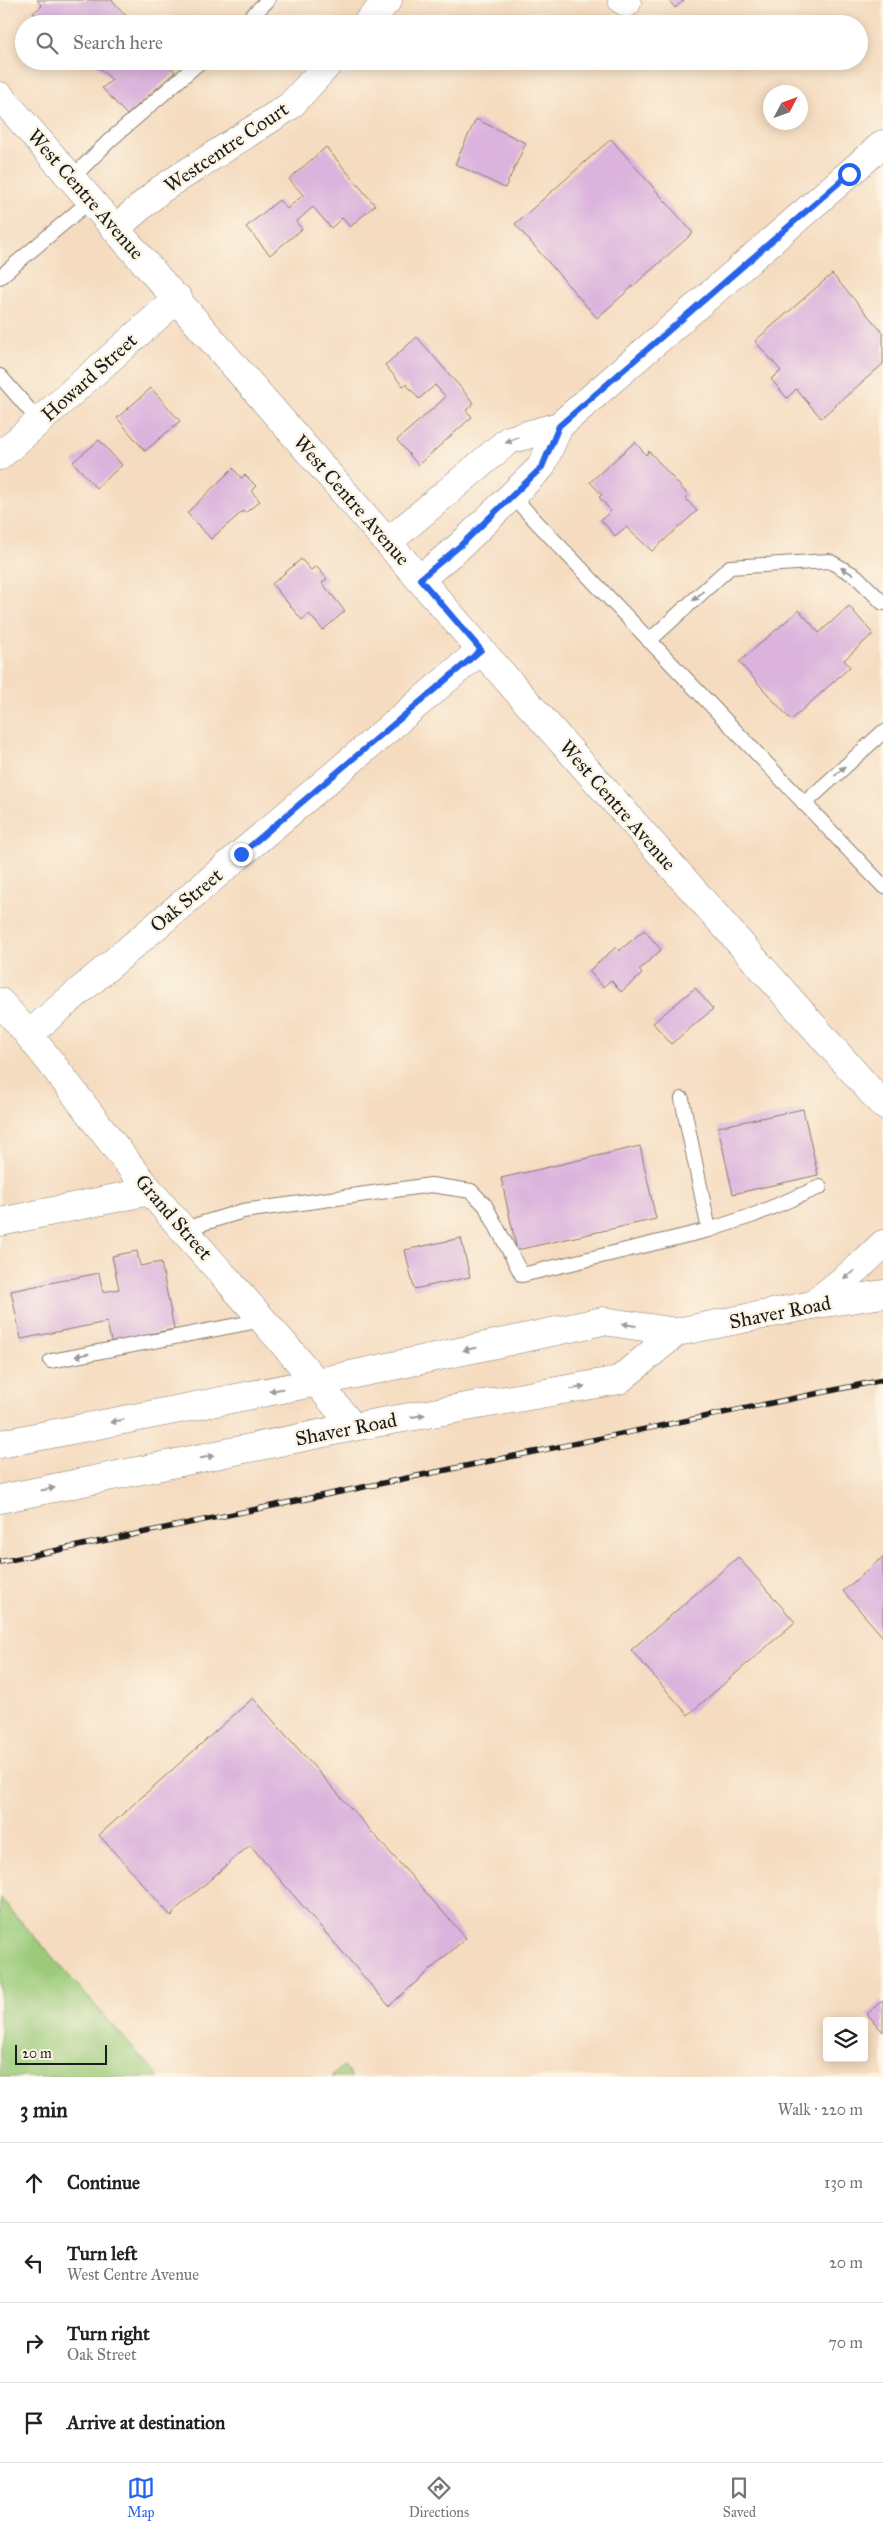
<!DOCTYPE html>
<html lang="en">
<head>
<meta charset="utf-8">
<style>
  :root { --surface:#fff; --page:#f2f2f2; --text:#202124; --muted:#757577; --line:#e0e0e0; --accent:#2563eb }
  body { margin:0; font-family:"IM FELL Great Primer",serif; background:var(--page); color:var(--text) }
  .controls { position:absolute; right:15px; bottom:15px; display:grid; overflow:hidden; border-radius:5px; box-shadow:0 2px 12px #0003 }
  .controls button { width:45px; height:45px; display:grid; place-items:center; padding:0; border:0; border-bottom:1px solid var(--line); background:var(--surface); color:var(--text); font:25px sans-serif }
  .compass { position:absolute; left:763px; top:85px; width:45px; height:45px; border-radius:50%; background:var(--surface); box-shadow:0 2px 12px #0003; rotate:49deg }
  .scale { position:absolute; left:15px; bottom:12px; width:92px; box-sizing:border-box; padding-left:5px; border:2px solid #1c1c1c; border-top:0; font-size:14px; line-height:18px; white-space:nowrap; color:#1c1c1c; -webkit-text-stroke:4px #fcf5e5; paint-order:stroke }
  .stop { position:absolute; width:15px; height:15px; margin:-11px; border:4px solid #2563eb; border-radius:50%; background:#fff }
  .stop.end { background:#2563eb; border-color:#fff; box-shadow:0 1px 5px #0008 }
  .list { margin:0; padding:0; list-style:none }
  h2 { display:flex; justify-content:space-between; align-items:center; height:65px; margin:0; padding:0 20px; font-size:21px }
  h2 small { font-size:16px; font-weight:400; color:var(--muted) }
  .list li { display:grid; grid-template-columns:32px 1fr auto; gap:15px; align-items:center; box-sizing:border-box; height:80px; padding:0 20px; border-top:1px solid var(--line) }
  .list b { display:block; font-size:19px; white-space:nowrap }
  .list p { margin:0; font-size:16px; white-space:nowrap; color:var(--muted) }
  .list em { font-size:16px; font-style:normal; color:var(--muted) }
  .icon { flex:none; width:28px; height:28px; fill:none; stroke:currentColor; stroke-width:2; stroke-linecap:round; stroke-linejoin:round }
  .map { position:relative; flex:none; width:883px; height:2077px; overflow:hidden }
  .search { position:absolute; background:var(--surface); box-shadow:0 2px 12px #0003; left:15px; right:15px; top:15px; height:55px; display:flex; align-items:center; gap:12px; box-sizing:border-box; padding:0 18px; border-radius:28px; color:var(--muted); font-size:19px }
  .sheet { height:385px; background:var(--surface) }
  nav { display:flex; justify-content:space-around; align-items:center; box-sizing:border-box; height:70px; border-top:1px solid var(--line); background:var(--surface); font-size:14px; color:var(--muted) }
  nav a { display:grid; justify-items:center; gap:2px }
  nav .on { color:var(--accent) }
  .map>svg:first-child { display:block }
</style>
</head>
<body>
<div class="map">
<svg width="883" height="2077" viewBox="0 0 883 2077">
  <rect width="100%" height="100%" fill="#fcf5e5"/>
  <filter id="ink" filterUnits="userSpaceOnUse"><feTurbulence type="fractalNoise" baseFrequency=".02" numOctaves="2"/><feDisplacementMap in="SourceGraphic" scale="10" xChannelSelector="R" yChannelSelector="G"/><feConvolveMatrix kernelMatrix="1 2 1 2 8 2 1 2 1" color-interpolation-filters="sRGB"/></filter>
  <filter id="wash" filterUnits="userSpaceOnUse"><feTurbulence type="fractalNoise" baseFrequency=".0096" numOctaves="4" result="noise"/><feDisplacementMap in="SourceGraphic" scale="20" xChannelSelector="R" yChannelSelector="G"/><feGaussianBlur stdDeviation="1.12" result="paint"/><feColorMatrix in="noise" values="0 0 0 0 0 0 0 0 0 0 0 0 0 0 0 0 0 1.4 0 .05"/><feComposite in="paint" operator="in"/></filter>
  <g filter="url(#wash)">
    <rect width="100%" height="100%" fill="#f5dcc0"/>
    <path fill="#9bcb7a" stroke="#5c744b" d="M0,1898L159,2077H0Z
      M343,2066L352,2077H331Z"/>
    <g id="blocks">
      <path fill="#dbb3dd" d="M37,0H112L133,24H42L33,13L42,6Z
        M669,0H684L675,8Z
        M92,61H166L175,72L127,115L102,88L112,80Z
        M476,119L526,143L505,188L455,164Z
        M611,139L693,233L597,318L515,224Z
        M326,147L375,205L350,227L342,218L331,228L313,207L296,222L302,229L270,255L246,227L279,200L287,209L303,195L289,179Z
        M832,274L883,333V364L821,418L796,389L787,398L771,379L781,371L755,341Z
        M417,337L474,403L466,410L472,417L418,465L397,440L446,397L435,385L419,399L406,384L403,386L385,365Z
        M151,388L180,421L145,451L117,418Z
        M99,440L122,465L96,488L73,462Z
        M635,442L646,455L649,451L688,495L685,498L697,511L652,551L626,527L615,536L601,520L611,511L599,497L602,495L590,482Z
        M233,468L241,478L245,475L256,486L251,491L260,501L245,513L243,511L211,539L187,513Z
        M301,559L311,570L316,566L327,579L322,583L345,611L323,630L309,614L302,620L272,584Z
        M849,606L873,634L844,660L850,667L791,720L739,662L799,610L819,633Z
        M644,930L661,950L639,970L642,974L621,992L611,980L603,987L589,971L616,947L619,951Z
        M695,988L713,1009L671,1044L653,1023Z
        M803,1109L818,1175L733,1194L718,1127Z
        M640,1146L656,1219L517,1250L501,1178Z
        M461,1238L470,1277L414,1289L405,1250Z
        M137,1251L140,1266L161,1262L174,1329L150,1334L151,1338L112,1346L107,1322L21,1339L11,1291L99,1273L103,1292L119,1289L112,1256Z
        M738,1557L795,1622L688,1715L631,1650Z
        M883,1557V1637L843,1591Z
        M253,1698L466,1938L389,2006L250,1845L174,1911L172,1917L99,1835Z
        M883,2000V2032L867,2014Z"/>
    </g>
  </g>
  <g filter="url(#ink)">
    <use href="#blocks" fill-opacity="0" stroke="#887c6e" stroke-width="1"/>
    <g fill="none" stroke-linecap="round" stroke-linejoin="round">
      <g stroke="#887c6e" stroke-width="16">
        <path id="service" d="M244,24L268,0
          M72,178L109,141L201,61
          M0,277L91,200
          M0,376L39,421
          M511,495L883,886
          M649,641L730,567L829,561L856,576L883,603
          M804,804L883,732
          M682,1099L709,1230
          M184,1229L243,1211L431,1185L471,1191L485,1205L522,1275L709,1230L754,1215L820,1187
          M51,1361L263,1320"/>
      </g>
      <g stroke="#887c6e" stroke-width="29">
        <path id="minor" d="M622,0L627,3
          M366,24L388,0
          M116,228L160,190L290,106L331,61
          M0,456L178,298
          M388,542L509,440L559,426L883,144
          M420,579L461,545L541,467L559,426
          M0,1002C55,1062 99,1130 151,1192C217,1271 289,1345 353,1427
          M29,1034L481,650
          M0,1222L150,1191"/>
      </g>
      <g stroke="#887c6e" stroke-width="29">
        <path id="secondary" d="M0,1444L318,1382L603,1321L677,1332L812,1305L883,1294
          M0,1499L353,1427L619,1380L677,1332"/>
      </g>
      <g stroke="#887c6e" stroke-width="29">
        <path id="primary" d="M0,96L481,650L883,1105
          M812,1305L858,1268L883,1244"/>
      </g>
      <use href="#service" stroke="#fff" stroke-width="14"/>
      <use href="#minor" stroke="#fff" stroke-width="28"/>
      <use href="#secondary" stroke="#fff" stroke-width="28"/>
      <use href="#primary" stroke="#fff" stroke-width="28"/>
      <g stroke="#1c1c1c" stroke-width="5.5">
        <path id="rail" d="M0,1562L883,1380"/>
      </g>
      <use href="#rail" stroke="#fcf5e5" stroke-width="4" stroke-dasharray="11" stroke-linecap="butt"/>
    </g>
    <defs><path id="oneway-solid" d="M-6-.8H1V-3.2L6.5 0L1 3.2V.8H-6Z" transform="scale(1.25)"/></defs>
    <g fill="#999">
      <use href="#oneway-solid" transform="translate(512 440) rotate(157)"/>
      <use href="#oneway-solid" transform="translate(847 571) rotate(-151)"/>
      <use href="#oneway-solid" transform="translate(698 596) rotate(138)"/>
      <use href="#oneway-solid" transform="translate(840 771) rotate(-42)"/>
      <use href="#oneway-solid" transform="translate(849 1275) rotate(141)"/>
      <use href="#oneway-solid" transform="translate(629 1325) rotate(-172)"/>
      <use href="#oneway-solid" transform="translate(470 1349) rotate(168)"/>
      <use href="#oneway-solid" transform="translate(82 1355) rotate(169)"/>
      <use href="#oneway-solid" transform="translate(578 1388) rotate(-10)"/>
      <use href="#oneway-solid" transform="translate(276 1390) rotate(169)"/>
      <use href="#oneway-solid" transform="translate(418 1416) rotate(-10)"/>
      <use href="#oneway-solid" transform="translate(117 1421) rotate(169)"/>
      <use href="#oneway-solid" transform="translate(207 1457) rotate(-11)"/>
      <use href="#oneway-solid" transform="translate(48 1489) rotate(-11)"/>
    </g>
  </g>
  <g fill="none" stroke-linecap="round" stroke-linejoin="round" filter="url(#ink)">
    <path stroke="#2563eb" stroke-width="6" d="M241,854L481,650L420,579L461,545L542,467L559,426L849,174"/>
  </g>
  <g text-anchor="middle" dominant-baseline="central" stroke-width="5" stroke-linejoin="round" paint-order="stroke">
    <g font-size="20" fill="#1c1c1c" stroke="#fcf5e5">
      <text transform="translate(226 147) rotate(-34)">Westcentre Court</text>
      <text transform="translate(86 194) rotate(49)">West Centre Avenue</text>
      <text transform="translate(89 377) rotate(-42)">Howard Street</text>
      <text transform="translate(352 500) rotate(49)">West Centre Avenue</text>
      <text transform="translate(618 805) rotate(49)">West Centre Avenue</text>
      <text transform="translate(186 900) rotate(-40)">Oak Street</text>
      <text transform="translate(174 1217) rotate(49)">Grand Street</text>
      <text transform="translate(780 1312) rotate(-11)">Shaver Road</text>
      <text transform="translate(346 1429) rotate(-11)">Shaver Road</text>
    </g>
  </g>
</svg>
<div class="controls">
<button><svg class="icon" aria-label="layers" viewBox="0 0 24 24"><path d="M12 4l9 5-9 5-9-5zM3 14l9 5 9-5"/></svg></button>
</div>
<svg class="compass" viewBox="-18 -18 36 36"><path d="M0-13l5 13h-10z" fill="#e53935"/><path d="M0 13l5-13h-10z" fill="#757577"/></svg>
<div class="scale">20 m</div>
<div class="stop" style="left:849px;top:174px"></div>
<div class="stop end" style="left:241px;top:854px"></div>
<div class="search"><svg class="icon" aria-label="search" viewBox="0 0 24 24"><circle cx="10" cy="10" r="6"/><path d="M15 15l6 6"/></svg>Search here</div>
</div>
<section class="sheet">
<h2>3 min<small>Walk · 220 m</small></h2>
<ul class="list">
<li><svg class="icon" aria-label="ahead" viewBox="0 0 24 24"><path d="M12 20V5M6 11l6-6 6 6"/></svg><div><b>Continue</b></div><em>130 m</em></li>
<li><svg class="icon" aria-label="left" viewBox="0 0 24 24"><path d="M17 20v-9H6M10 6l-5 5 5 5"/></svg><div><b>Turn left</b><p>West Centre Avenue</p></div><em>20 m</em></li>
<li><svg class="icon" aria-label="right" viewBox="0 0 24 24"><path d="M7 20v-9h11M14 6l5 5-5 5"/></svg><div><b>Turn right</b><p>Oak Street</p></div><em>70 m</em></li>
<li><svg class="icon" aria-label="arrive" viewBox="0 0 24 24"><path d="M6 21V4h12l-3 4 3 4H6"/></svg><div><b>Arrive at destination</b></div></li>
</ul>
</section>
<nav>
<a class="on"><svg class="icon" aria-label="map" viewBox="0 0 24 24"><path d="M3 6l6-2 6 2 6-2v14l-6 2-6-2-6 2zM9 4v14M15 6v14"/></svg>Map</a>
<a><svg class="icon" aria-label="directions" viewBox="0 0 24 24"><path d="M12 3l9 9-9 9-9-9zM9 14v-3h6M13 9l2 2-2 2"/></svg>Directions</a>
<a><svg class="icon" aria-label="saved" viewBox="0 0 24 24"><path d="M7 4h10v16l-5-4-5 4z"/></svg>Saved</a>
</nav>
</body>
</html>
